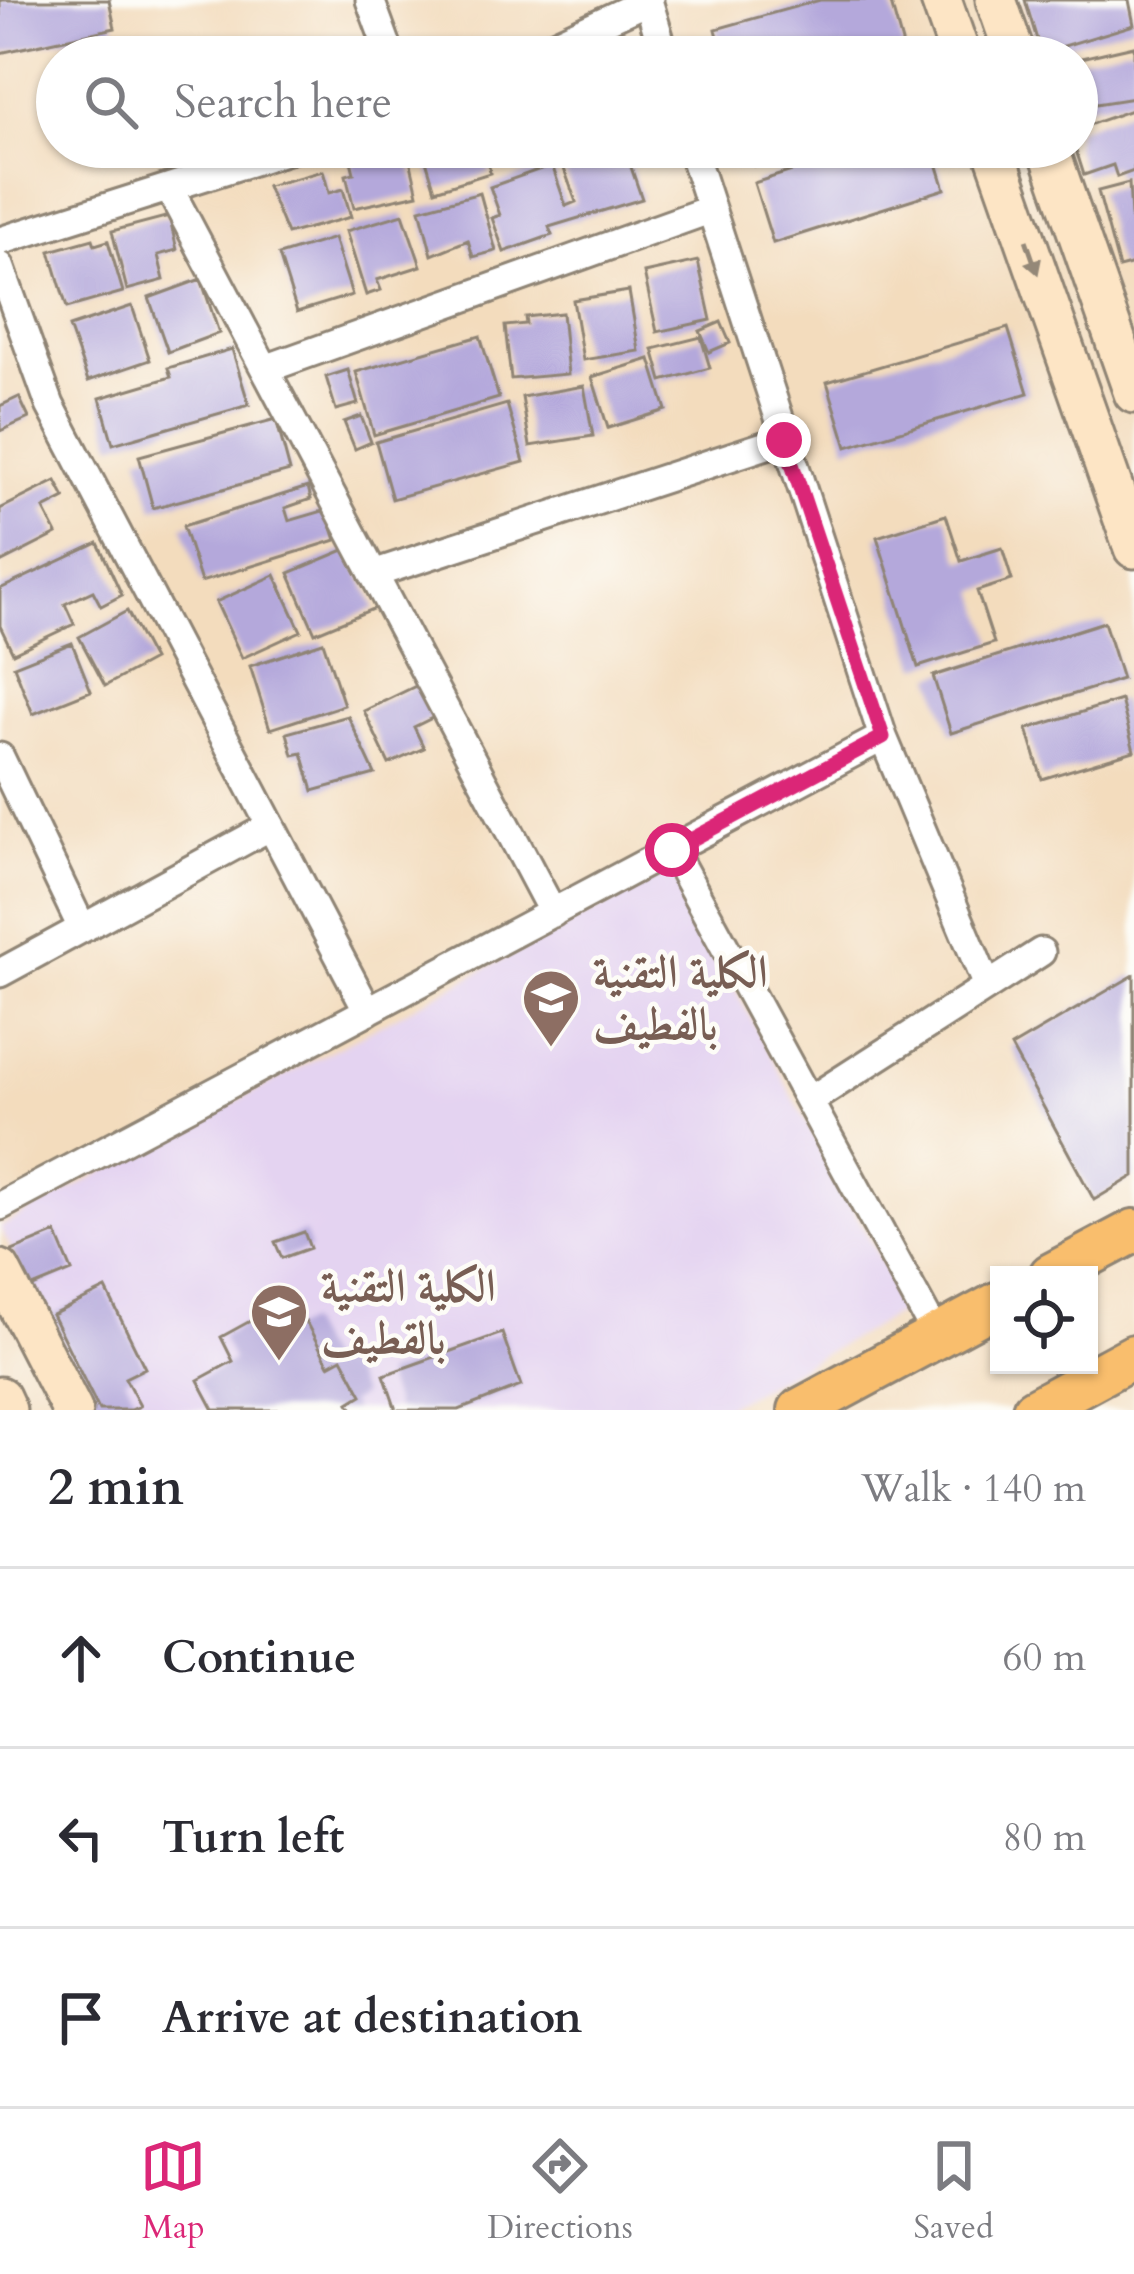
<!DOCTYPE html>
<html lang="en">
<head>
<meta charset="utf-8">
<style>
  :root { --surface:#fff; --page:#f7f7f7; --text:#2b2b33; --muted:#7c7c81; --line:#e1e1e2; --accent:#db2777 }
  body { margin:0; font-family:Cardo,Amiri,serif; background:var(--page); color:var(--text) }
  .controls { position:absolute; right:36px; bottom:36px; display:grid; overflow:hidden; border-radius:0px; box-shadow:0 3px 9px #0004 }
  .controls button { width:108px; height:108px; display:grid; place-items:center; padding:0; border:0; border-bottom:3px solid var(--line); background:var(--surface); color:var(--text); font:60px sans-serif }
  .stop { position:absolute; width:36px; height:36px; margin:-27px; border:9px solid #db2777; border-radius:50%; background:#fff }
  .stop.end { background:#db2777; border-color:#fff; box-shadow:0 3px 12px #0008 }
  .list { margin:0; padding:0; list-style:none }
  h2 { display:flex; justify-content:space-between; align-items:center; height:156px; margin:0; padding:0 48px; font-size:51px }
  h2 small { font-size:39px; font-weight:400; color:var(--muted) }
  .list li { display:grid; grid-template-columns:78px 1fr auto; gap:36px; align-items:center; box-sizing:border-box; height:180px; padding:0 48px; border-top:3px solid var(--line) }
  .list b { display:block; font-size:45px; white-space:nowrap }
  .list em { font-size:39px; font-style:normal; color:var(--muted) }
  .icon { flex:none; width:66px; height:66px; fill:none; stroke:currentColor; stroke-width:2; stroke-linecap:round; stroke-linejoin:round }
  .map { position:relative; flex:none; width:1134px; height:1410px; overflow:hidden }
  .search { position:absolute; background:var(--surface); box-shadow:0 3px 9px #0004; left:36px; right:36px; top:36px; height:132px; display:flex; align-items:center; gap:30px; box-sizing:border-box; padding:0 42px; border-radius:66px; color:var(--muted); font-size:45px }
  .sheet { height:696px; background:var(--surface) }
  nav { display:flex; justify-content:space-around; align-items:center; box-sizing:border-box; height:168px; border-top:3px solid var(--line); background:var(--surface); font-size:33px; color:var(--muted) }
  nav a { display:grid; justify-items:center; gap:6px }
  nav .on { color:var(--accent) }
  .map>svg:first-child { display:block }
</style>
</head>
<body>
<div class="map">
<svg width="1134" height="1410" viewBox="0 0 1134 1410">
  <rect width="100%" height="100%" fill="#fdfcf7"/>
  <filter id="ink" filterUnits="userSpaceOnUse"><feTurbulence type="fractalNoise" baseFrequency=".00833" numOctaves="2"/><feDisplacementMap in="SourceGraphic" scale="24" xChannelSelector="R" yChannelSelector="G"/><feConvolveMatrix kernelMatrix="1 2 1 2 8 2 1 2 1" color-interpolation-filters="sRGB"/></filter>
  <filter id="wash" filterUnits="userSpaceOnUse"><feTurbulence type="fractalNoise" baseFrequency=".004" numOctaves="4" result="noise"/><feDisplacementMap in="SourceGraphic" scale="48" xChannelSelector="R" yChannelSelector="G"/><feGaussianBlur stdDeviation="2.7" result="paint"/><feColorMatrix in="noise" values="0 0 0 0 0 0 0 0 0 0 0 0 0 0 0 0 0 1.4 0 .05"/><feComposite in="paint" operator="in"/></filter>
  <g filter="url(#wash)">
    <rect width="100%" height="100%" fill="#f3dcbd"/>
    <path fill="#e4d3f1" d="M671,870L907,1309L719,1410H88L0,1227Z"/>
    <g id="blocks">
      <path fill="#b4a8db" d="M0,0H109L115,28L0,53Z
        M820,0H890L906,57H723L716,29Z
        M1025,0H1129L1134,25L1041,53Z
        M1134,46V98L1077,107V59Z
        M1134,109V171L1117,177L1113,165L1084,175L1075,147L1077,129Z
        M407,147L418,194L354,208L346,175L354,173L348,149Z
        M422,147H486L490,173L435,190Z
        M495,147H546V148L499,161Z
        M617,147H624L642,199L549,227L552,235L504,252L492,218L500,215L490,187L552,165L566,206L576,202L563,166Z
        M748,147H816V148L754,166Z
        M867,147H932L945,189L773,243L754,183Z
        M323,171L329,193L343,189L351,217L287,234L267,186Z
        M1129,183L1134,264L1119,268L1098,191Z
        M480,193L496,251L473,257L468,240L432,255L420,209Z
        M403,214L421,266L377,280L381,290L366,295L346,231Z
        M169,216L177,250L158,255L164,280L127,290L112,231Z
        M334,238L352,295L297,312L279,255Z
        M93,239L95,245L108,241L123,292L67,308L50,251Z
        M698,261L711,320L657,332L644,273Z
        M201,279L219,333L168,352L149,298Z
        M629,291L639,351L583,360L573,300Z
        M132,306L150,360L88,381L69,327Z
        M562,313L568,374L511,379L505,326L526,324L525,317Z
        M721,322L730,343L709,352L700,331Z
        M1008,328L1028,393L847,447L827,382Z
        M480,336L499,398L374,435L356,372Z
        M701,337L710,368L662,381L653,349Z
        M232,349L249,405L113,444L100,398L171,377L168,368Z
        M650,359L666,410L608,428L592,377Z
        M348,370L358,404L336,410L326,377Z
        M584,386L593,436L530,446L522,397Z
        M19,397L29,418L0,431V406Z
        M507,404L524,462L392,499L376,442Z
        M361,416L371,442L355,449L344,422Z
        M276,419L290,471L153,508L139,456Z
        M56,481L65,498L44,509L57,534L0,563V509Z
        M308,487L311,499L285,508L289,521L326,510L336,540L201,582L183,526Z
        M946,515L961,561L1002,548L1012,580L977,591L994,643L918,667L877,537Z
        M98,543L122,595L101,606L93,591L65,604L74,624L13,653L0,626V589Z
        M349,548L375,608L315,633L289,573Z
        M275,575L301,631L242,658L216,602Z
        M127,611L153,660L105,686L79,637Z
        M1104,622L1122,679L951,733L933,676Z
        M323,642L344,705L270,729L250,666Z
        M72,643L91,691L33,714L14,666Z
        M418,685L434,717L414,727L424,748L389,764L364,711Z
        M1121,700L1134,751L1042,779L1027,729Z
        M348,716L375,774L313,791L302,753L293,755L287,733Z
        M1134,975V1176L1094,1200L1011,1047Z
        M304,1232L310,1248L282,1258L275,1242Z
        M56,1233L72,1271L28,1289L12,1251Z
        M106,1289L145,1368L125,1378L140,1406L131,1410H99L52,1315Z
        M263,1314L276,1338L306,1322L329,1365L342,1358L362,1395L349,1403L353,1410H214L198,1380L233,1361L221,1337Z
        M502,1333L521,1386L459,1410H396L384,1375Z"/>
    </g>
  </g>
  <g filter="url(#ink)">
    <use href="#blocks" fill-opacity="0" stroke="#8f8474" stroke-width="3"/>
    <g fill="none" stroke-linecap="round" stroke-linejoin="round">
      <g stroke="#8f8474" stroke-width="33">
        <path id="street" d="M370,0L391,57
          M648,0L665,57
          M526,57L649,0
          M691,147L883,737L987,986
          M169,188L553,913
          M0,241L297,147
          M0,266L50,405L368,1011
          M265,369L709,210
          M373,574L785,439
          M0,757L82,928
          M672,850L937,1336
          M0,973L271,826
          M809,1101L1041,952
          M0,1206L883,737"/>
      </g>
      <g stroke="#8f8474" stroke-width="45">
        <path id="secondary" d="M941,0L961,57
          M996,0L1016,57
          M993,147L1134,548
          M1048,147L1134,393
          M0,1270L72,1410
          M0,1397L6,1410"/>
      </g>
      <g stroke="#8f8474" stroke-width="48">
        <path id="primary" d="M1051,1275L1134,1231
          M800,1410L999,1303
          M1034,1410L1134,1356"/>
      </g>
      <use href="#street" stroke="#fff" stroke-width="27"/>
      <use href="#secondary" stroke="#fde5c5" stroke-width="39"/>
      <use href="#primary" stroke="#f9be6d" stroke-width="42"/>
    </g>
    <defs><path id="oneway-solid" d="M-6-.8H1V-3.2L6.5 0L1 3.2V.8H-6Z" transform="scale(3)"/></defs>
    <use fill="#948878" href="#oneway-solid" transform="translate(1032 257) rotate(71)"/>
  </g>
  <g fill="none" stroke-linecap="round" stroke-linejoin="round" filter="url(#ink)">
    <path stroke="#db2777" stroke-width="15" d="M672,850L883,737L784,440"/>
  </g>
  <defs>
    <g id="university-pin" transform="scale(3)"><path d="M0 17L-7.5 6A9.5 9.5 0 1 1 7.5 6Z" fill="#8d6e63" stroke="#fdfcf7"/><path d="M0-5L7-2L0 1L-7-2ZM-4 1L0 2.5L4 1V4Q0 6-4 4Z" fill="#fff"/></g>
    <g id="school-pin" transform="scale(3)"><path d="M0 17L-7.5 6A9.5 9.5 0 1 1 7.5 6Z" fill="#8d6e63" stroke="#fdfcf7"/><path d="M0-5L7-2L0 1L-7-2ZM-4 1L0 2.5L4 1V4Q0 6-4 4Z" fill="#fff"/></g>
  </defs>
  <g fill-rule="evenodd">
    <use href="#university-pin" x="551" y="998"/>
    <use href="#school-pin" x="279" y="1312"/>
  </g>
  <g text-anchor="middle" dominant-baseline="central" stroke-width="9" stroke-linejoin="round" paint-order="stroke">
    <g font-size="45" font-weight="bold" fill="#785e54" stroke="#fdfcf7" text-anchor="start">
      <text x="593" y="972">الكلية التقنية<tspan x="593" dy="52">بالفطيف</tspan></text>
      <text x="321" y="1286">الكلية التقنية<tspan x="321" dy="52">بالقطيف</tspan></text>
    </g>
  </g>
</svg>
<div class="controls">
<button><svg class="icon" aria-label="locate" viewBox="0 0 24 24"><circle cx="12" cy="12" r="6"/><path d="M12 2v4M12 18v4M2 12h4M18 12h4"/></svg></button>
</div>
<div class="stop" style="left:672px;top:850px"></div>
<div class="stop end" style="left:784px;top:440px"></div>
<div class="search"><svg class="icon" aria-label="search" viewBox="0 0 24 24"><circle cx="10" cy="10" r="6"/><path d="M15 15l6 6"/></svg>Search here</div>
</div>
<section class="sheet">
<h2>2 min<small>Walk · 140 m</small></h2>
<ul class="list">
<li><svg class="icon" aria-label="ahead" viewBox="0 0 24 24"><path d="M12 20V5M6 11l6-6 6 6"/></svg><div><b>Continue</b></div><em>60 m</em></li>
<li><svg class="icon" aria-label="left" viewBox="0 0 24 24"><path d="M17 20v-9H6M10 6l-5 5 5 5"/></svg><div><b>Turn left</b></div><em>80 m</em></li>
<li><svg class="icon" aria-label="arrive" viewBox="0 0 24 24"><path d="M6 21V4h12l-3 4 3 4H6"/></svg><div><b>Arrive at destination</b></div></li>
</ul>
</section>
<nav>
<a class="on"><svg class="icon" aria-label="map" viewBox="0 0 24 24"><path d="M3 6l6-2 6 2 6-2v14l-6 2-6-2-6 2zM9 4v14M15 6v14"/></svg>Map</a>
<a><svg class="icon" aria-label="directions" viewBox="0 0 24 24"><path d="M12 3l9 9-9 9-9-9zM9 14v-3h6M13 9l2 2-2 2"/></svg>Directions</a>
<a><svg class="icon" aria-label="saved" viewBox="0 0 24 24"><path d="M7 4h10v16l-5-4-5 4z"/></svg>Saved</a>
</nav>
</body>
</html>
